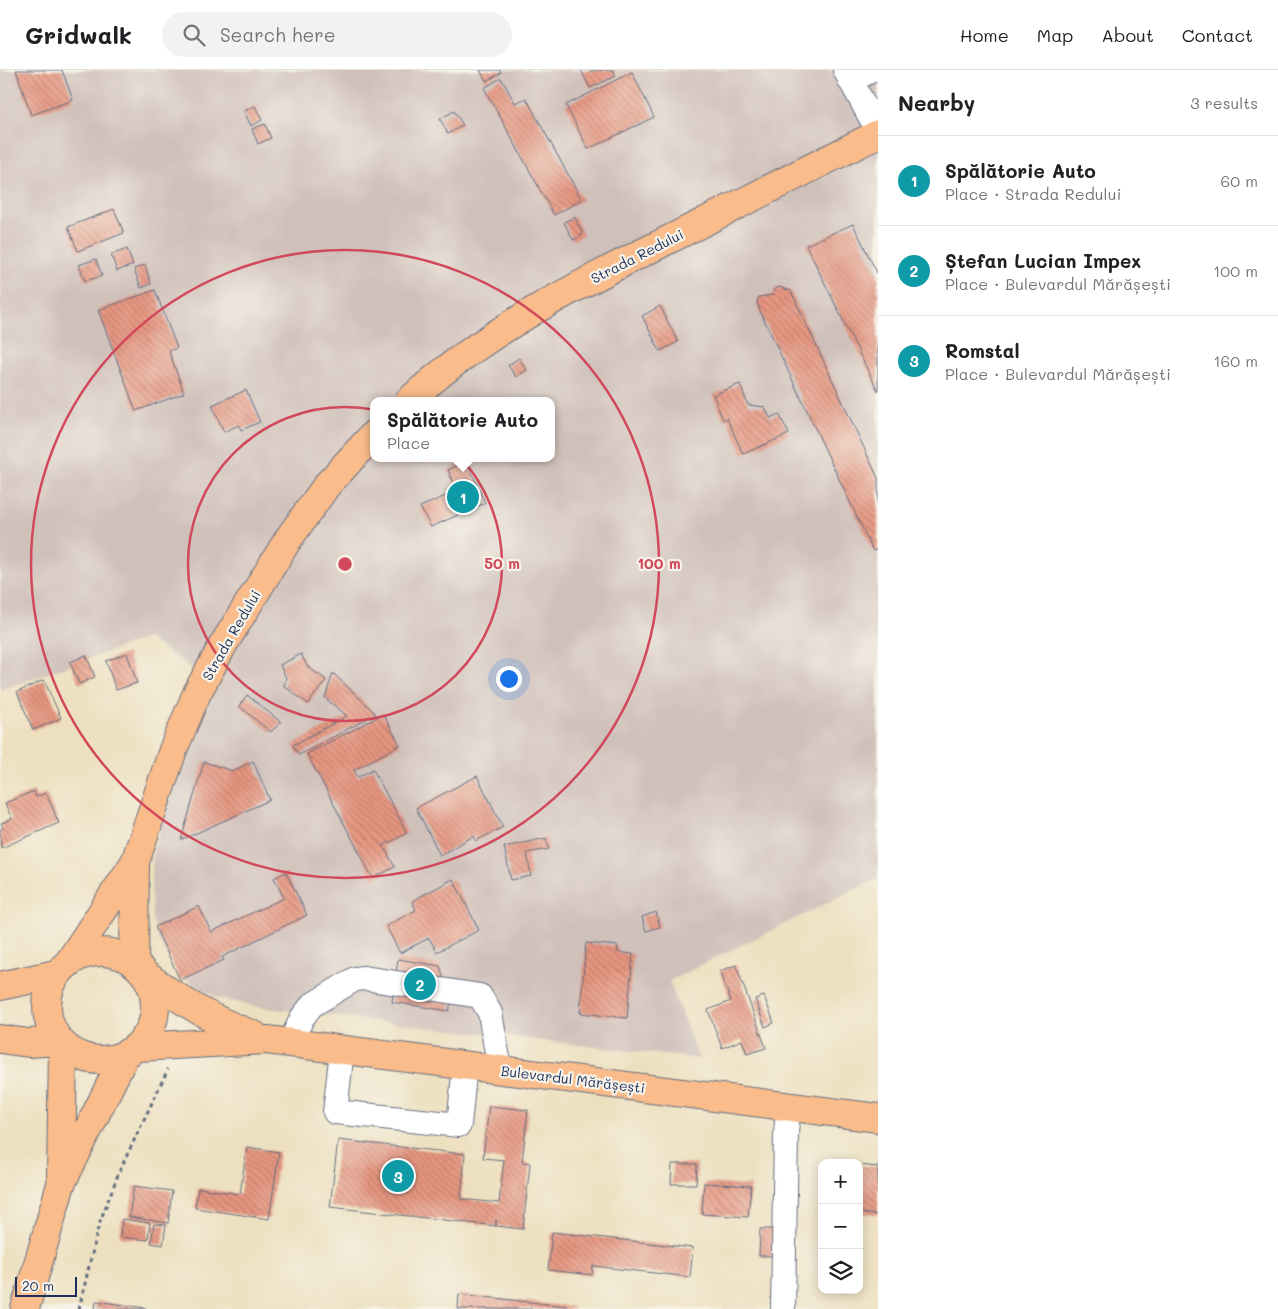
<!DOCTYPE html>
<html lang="en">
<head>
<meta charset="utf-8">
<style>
  :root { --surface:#fff; --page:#f2f2f2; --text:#202124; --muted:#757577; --line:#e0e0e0; --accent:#ea580c }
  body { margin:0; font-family:Mali,sans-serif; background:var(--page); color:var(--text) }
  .controls { position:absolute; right:15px; bottom:15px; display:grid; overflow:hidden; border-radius:10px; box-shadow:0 2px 12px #0003 }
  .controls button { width:45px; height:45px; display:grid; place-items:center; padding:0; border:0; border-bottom:1px solid var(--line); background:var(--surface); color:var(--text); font:25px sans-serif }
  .scale { position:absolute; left:15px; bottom:12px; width:62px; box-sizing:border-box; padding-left:5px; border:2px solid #1b2f5e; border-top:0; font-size:14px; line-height:18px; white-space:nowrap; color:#1b2f5e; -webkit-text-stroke:4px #f7f3e8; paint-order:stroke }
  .you { position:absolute; left:508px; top:608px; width:18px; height:18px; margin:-12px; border:4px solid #fff; border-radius:50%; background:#1a73e8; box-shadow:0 0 0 8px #1a73e833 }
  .badge { display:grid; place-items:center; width:32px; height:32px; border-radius:50%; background:var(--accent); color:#fff; font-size:16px; font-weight:700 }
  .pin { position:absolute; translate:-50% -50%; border:2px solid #fff; box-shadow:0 1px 5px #0006 }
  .popup { position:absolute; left:370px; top:327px; width:185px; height:65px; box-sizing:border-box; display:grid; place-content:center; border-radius:10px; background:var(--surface); filter:drop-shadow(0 1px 4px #0005); font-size:16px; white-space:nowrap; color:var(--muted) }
  .popup b { font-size:19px; color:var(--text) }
  .popup::after { content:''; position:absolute; left:50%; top:100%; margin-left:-10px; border:10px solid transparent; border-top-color:var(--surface) }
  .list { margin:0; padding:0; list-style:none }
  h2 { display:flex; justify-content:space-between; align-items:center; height:65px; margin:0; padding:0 20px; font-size:21px }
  h2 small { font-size:16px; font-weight:400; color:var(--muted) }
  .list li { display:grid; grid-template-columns:32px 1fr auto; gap:15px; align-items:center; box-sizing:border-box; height:90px; padding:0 20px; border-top:1px solid var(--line) }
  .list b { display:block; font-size:19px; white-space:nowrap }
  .list p { margin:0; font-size:16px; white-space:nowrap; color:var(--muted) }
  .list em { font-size:16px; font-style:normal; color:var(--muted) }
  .icon { flex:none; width:28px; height:28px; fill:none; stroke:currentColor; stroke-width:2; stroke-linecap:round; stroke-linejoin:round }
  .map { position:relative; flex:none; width:878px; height:1239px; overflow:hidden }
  header { display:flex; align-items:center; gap:30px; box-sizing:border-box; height:70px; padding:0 25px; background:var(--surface); border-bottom:1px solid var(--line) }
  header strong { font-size:24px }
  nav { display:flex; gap:28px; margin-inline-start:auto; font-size:18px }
  .search { width:350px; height:45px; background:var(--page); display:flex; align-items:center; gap:12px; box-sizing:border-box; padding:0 18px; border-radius:28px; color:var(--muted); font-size:19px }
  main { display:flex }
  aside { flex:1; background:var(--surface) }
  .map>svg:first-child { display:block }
</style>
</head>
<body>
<header>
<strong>Gridwalk</strong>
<div class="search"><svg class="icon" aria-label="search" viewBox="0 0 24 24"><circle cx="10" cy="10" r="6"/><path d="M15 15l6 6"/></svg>Search here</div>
<nav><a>Home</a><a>Map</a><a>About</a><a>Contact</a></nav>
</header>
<main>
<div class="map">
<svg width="878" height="1239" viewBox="0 0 878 1239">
  <defs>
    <pattern id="building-back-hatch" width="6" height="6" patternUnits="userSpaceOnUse" patternTransform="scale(1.25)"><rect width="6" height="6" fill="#e79680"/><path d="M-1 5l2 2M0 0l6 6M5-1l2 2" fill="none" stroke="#ba7b6c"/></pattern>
  </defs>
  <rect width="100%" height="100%" fill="#f7f3e8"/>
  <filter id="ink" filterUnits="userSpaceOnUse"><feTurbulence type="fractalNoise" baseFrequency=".02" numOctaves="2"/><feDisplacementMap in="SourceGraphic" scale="10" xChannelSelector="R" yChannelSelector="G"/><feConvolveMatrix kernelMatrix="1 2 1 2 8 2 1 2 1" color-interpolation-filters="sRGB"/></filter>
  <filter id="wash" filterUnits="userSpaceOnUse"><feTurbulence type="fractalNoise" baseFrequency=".0096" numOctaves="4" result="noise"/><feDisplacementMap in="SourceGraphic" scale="20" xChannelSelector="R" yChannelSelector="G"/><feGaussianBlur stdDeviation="1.12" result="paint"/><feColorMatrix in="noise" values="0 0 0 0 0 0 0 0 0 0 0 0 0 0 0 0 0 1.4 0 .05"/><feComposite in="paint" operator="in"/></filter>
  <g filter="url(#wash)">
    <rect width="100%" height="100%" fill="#ede0bf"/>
    <path fill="#cfc0ba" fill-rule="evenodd" d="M0,0H878V808L669,911L699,989L257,937L219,928L195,916L175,899L159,872L152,847L151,810L154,778L180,698L217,615L147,568L0,620ZM374,331H552V388H374Z"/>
    <g id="blocks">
      <path fill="url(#building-back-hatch)" d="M16,0H62L73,30L31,45Z
        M480,0H500L501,3L486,11Z
        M581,0H590L591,2L596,0H613L616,6L590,18Z
        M632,2L654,47L588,79L566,35Z
        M501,8L515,33L526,28L582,130L554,145L484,18Z
        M255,36L262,50L251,56L244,41Z
        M454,41L463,55L448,64L440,49Z
        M265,54L271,68L258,74L252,59Z
        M114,139L124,163L78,181L68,157Z
        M575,147L583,165L573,170L564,152Z
        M853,154L878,205V321L806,175Z
        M127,179L133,195L117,201L111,185Z
        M96,189L102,206L85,211L79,195Z
        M145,195L151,214L141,218L134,199Z
        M779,217L791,221L878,408V479L873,481L759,239L757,232L759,227L773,225L774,220Z
        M155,220L177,278L169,281L184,323L136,341L98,240Z
        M660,236L678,272L660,281L642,246Z
        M519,288L527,300L516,307L508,295Z
        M740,314L748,335L765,337L770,348L779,344L789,364L743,384L727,348L723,350L713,325Z
        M246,320L260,352L241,360L239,355L224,362L212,335Z
        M467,391L485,433L431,457L420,437L457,421L448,400Z
        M127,583L137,613L116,620L106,591Z
        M301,584L307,596L326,610L308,634L284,616L286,608L280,595Z
        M86,585L95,607L79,614L70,592Z
        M333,603L376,644L299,685L293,675L347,646L325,628Z
        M44,610L61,648L33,660L17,622Z
        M247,625L281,652L271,662L239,636Z
        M383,644L400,675L354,700L358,707L373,699L407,763L383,776L395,797L373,808L307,684Z
        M253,691L270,730L181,770L204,692L233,701Z
        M477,706L503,757L476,771L474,766L440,785L416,738Z
        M34,721L36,727L46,723L59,753L1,778L0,760L3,758L1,753L12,749L5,733Z
        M546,768L549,779L527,783L531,806L511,810L504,777Z
        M286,802L307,845L222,887L224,890L180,910L155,857L199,836L211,862L284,828L274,808Z
        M453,809L479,860L437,882L429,868L400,883L386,856L416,840L412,831Z
        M656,842L660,857L646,861L642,847Z
        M586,873L618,876L617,882L633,884L627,948L580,943Z
        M398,889L440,896L451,932L449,941L392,932Z
        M736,895L766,978L747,984L742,970L722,978L708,940L731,931L720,901Z
        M764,926L774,953L765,957L755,929Z
        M489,1036L528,1040L522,1092L530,1093L523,1159L496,1156V1150V1156L330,1137L338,1070L465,1084L461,1129L499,1133L504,1090L483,1088Z
        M247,1077L279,1082L269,1149L195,1138L198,1118L240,1124Z
        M672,1094H697L696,1114H671Z
        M859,1095L878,1097V1145L859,1143Z
        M704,1113L751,1116L748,1147L702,1144Z
        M134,1116L172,1121L168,1153L129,1147Z
        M122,1149L150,1153L148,1170L120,1167Z
        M154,1154L166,1155L163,1175L151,1173Z
        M760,1159H775V1186H759Z
        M552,1162L693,1178L690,1207L593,1196L592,1205L548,1200Z
        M459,1224L573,1237V1239H458Z
        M96,1231L146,1238V1239H95Z"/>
    </g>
  </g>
  <g filter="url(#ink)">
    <use href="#blocks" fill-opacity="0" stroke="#646d80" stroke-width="1"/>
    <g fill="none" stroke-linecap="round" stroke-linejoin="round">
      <g stroke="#646d80" stroke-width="26">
        <path id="minor" d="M845,0L878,61
          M850,11L872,0
          M290,973L302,948L312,935L355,909L364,908L480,926L490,943L500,1000
          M342,980L335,1042L459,1055L465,995
          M783,1239L786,1064L788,1037"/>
      </g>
      <g stroke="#646d80" stroke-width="30">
        <path id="major" d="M409,331C482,263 574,217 662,173C734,137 806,101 878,64
          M47 936a54 54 0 1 1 108 0a54 54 0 1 1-108 0Z
          M69,892L135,792L173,680L197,623L223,575L289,468L327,415L374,364
          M134,893L135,792
          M146,905C184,933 210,949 254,965
          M0,916L56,904
          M0,969L29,973L59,971
          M138,977L267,970L878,1048
          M61,1107L63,976
          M25,1239L61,1114L125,985"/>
      </g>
      <path stroke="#646d80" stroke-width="3" stroke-dasharray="4 4" stroke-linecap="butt" d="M79,1239L99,1154L119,1102L168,999"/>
      <use href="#minor" stroke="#fff" stroke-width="24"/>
      <use href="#major" stroke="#f9bc8a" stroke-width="28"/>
    </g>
  </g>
  <g fill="none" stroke="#d1495b" stroke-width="2.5">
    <circle cx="345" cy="494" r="157"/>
    <circle cx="345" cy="494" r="314"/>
  </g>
  <g text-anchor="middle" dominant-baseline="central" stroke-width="4.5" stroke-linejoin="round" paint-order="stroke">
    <g font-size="14" fill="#1b2f5e" stroke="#f7f3e8">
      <text transform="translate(637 186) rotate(-27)">Strada Redului</text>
      <text transform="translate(231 565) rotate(-60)">Strada Redului</text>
      <text transform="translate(573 1009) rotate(7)">Bulevardul Mărășești</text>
    </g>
  </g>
  <circle cx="345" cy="494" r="8" fill="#d1495b" stroke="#f7f3e8" stroke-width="2.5"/>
  <g font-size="15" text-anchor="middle" font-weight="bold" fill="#d1495b" stroke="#f7f3e8" stroke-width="4.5" stroke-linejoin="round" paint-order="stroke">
    <text x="502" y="499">50 m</text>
    <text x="659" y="499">100 m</text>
  </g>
</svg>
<div class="controls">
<button>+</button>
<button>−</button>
<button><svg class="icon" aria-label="layers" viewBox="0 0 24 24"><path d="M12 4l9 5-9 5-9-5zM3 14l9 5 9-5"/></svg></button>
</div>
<div class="scale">20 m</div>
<div class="you"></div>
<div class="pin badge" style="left:463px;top:427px;background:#0f9aa8">1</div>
<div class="popup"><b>Spălătorie Auto</b>Place</div>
<div class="pin badge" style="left:420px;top:914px;background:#0f9aa8">2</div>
<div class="pin badge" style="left:398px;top:1106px;background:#0f9aa8">3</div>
</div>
<aside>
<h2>Nearby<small>3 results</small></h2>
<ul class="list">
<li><span class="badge" style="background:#0f9aa8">1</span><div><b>Spălătorie Auto</b><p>Place · Strada Redului</p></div><em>60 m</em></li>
<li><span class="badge" style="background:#0f9aa8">2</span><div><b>Ștefan Lucian Impex</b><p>Place · Bulevardul Mărășești</p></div><em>100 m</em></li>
<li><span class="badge" style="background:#0f9aa8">3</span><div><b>Romstal</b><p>Place · Bulevardul Mărășești</p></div><em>160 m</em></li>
</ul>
</aside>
</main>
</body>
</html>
